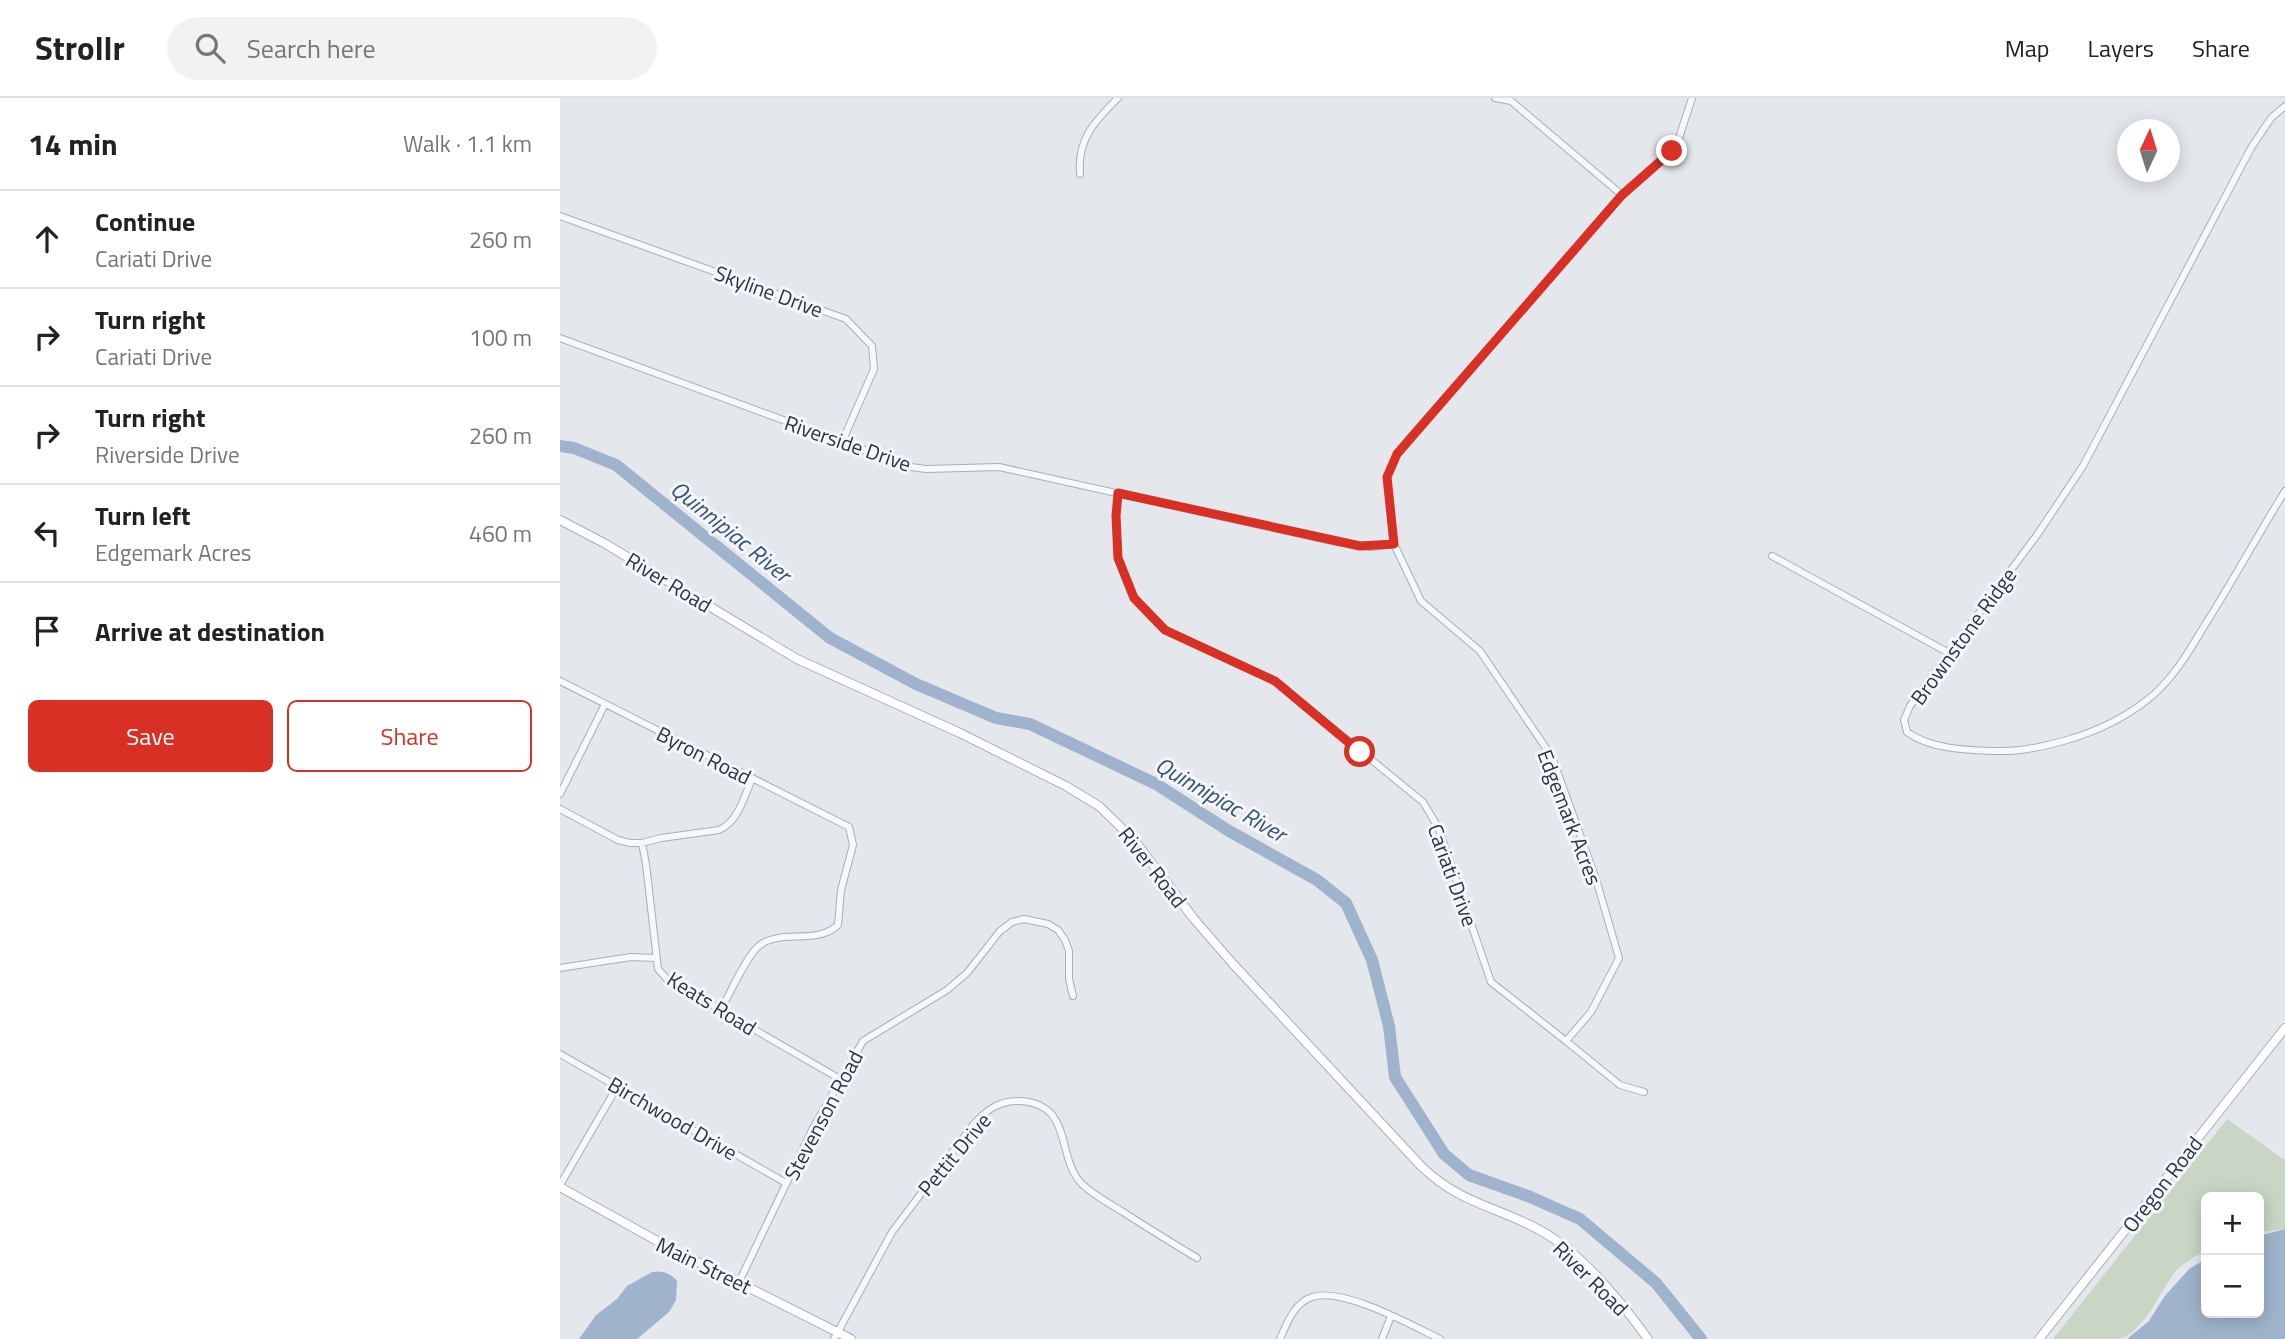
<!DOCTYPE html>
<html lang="en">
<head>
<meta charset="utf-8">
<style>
  :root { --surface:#fff; --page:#f2f2f2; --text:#222; --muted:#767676; --line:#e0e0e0; --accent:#d93025 }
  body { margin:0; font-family:"Titillium Web",sans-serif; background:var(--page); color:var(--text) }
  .controls { position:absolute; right:21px; bottom:21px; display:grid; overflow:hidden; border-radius:10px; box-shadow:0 4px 18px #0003 }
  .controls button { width:63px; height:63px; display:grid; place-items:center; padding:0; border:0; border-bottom:2px solid var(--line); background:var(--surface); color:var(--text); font:35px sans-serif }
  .compass { position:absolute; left:1557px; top:21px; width:63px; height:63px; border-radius:50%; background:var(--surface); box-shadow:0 4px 18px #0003; rotate:4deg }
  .stop { position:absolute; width:21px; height:21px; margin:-16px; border:5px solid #d93025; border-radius:50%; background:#fff }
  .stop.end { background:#d93025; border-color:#fff; box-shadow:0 2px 7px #0008 }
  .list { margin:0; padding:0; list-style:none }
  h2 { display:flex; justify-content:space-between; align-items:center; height:91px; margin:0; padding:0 28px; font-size:30px }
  h2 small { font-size:23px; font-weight:400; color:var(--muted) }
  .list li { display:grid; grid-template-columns:46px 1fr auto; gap:21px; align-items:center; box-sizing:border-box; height:98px; padding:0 28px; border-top:2px solid var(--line) }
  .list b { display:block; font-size:26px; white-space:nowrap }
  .list p { margin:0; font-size:23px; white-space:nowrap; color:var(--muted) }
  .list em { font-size:23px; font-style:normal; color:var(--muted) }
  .actions { display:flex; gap:14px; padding:21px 28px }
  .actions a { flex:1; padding:16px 0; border:2px solid var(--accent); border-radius:10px; text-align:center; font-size:24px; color:var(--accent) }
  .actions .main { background:var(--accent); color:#fff }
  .icon { flex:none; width:38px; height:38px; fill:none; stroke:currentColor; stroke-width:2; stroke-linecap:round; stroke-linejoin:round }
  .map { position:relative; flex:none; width:1725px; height:1241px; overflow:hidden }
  header { display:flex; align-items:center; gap:42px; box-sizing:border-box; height:98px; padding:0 35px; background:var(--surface); border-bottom:2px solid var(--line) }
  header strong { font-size:33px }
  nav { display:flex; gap:38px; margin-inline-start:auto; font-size:24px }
  .search { width:490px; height:63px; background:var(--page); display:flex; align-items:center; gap:18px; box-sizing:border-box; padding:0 24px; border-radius:38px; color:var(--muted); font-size:26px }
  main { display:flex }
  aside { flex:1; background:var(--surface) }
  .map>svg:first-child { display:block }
</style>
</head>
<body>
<header>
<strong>Strollr</strong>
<div class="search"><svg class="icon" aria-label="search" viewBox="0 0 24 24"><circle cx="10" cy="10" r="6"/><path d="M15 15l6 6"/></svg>Search here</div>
<nav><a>Map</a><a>Layers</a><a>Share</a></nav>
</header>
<main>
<aside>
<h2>14 min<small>Walk · 1.1 km</small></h2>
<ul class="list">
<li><svg class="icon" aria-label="ahead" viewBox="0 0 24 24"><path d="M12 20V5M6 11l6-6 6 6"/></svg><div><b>Continue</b><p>Cariati Drive</p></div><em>260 m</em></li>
<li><svg class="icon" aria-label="right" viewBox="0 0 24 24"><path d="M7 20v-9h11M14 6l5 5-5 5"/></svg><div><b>Turn right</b><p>Cariati Drive</p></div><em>100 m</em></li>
<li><svg class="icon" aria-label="right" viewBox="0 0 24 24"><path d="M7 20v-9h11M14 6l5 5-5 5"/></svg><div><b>Turn right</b><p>Riverside Drive</p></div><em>260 m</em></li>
<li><svg class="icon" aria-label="left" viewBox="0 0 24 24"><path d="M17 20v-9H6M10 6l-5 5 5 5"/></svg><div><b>Turn left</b><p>Edgemark Acres</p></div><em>460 m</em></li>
<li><svg class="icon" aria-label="arrive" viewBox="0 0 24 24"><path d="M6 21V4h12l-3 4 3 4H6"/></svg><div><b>Arrive at destination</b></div></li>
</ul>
<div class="actions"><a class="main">Save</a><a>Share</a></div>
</aside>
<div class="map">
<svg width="1725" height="1241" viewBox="0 0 1725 1241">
  <rect width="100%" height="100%" fill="#e4e7ec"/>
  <path fill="#c9d6c5" d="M1667,1021L1723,1061L1725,1059V1131L1699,1134V1099H1646V1151C1636,1159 1625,1163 1616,1173C1600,1192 1584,1236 1558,1241C1539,1241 1513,1241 1493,1241Z"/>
  <path fill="#9fb4cc" d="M1725,1131V1241H1567L1589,1223L1604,1199L1629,1171L1646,1161V1215H1699V1138Z
    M92,1174C101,1172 111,1175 117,1183L116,1202L109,1214L77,1241H19L36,1217L57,1201L67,1188Z"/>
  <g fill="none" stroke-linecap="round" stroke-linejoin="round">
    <path stroke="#9fb4cc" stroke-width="12" d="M0,348L14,350L56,367L270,540L356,586L436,620L470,626L596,686L669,733L757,782L786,805L812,862L829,928L835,979L884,1056L909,1077L968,1098L1020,1121L1096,1185L1141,1241"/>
    <g stroke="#a9aeb7" stroke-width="8">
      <path id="street" d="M935,0L951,3L1062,97
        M1725,8L1711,20L1691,50L1523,368L1477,437L1350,608L1344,622L1347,634C1370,651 1406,652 1434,653C1459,654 1483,649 1507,642C1538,633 1567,619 1592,598C1614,579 1628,555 1643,530C1672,485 1697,438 1725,393
        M520,76C517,41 535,23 558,0
        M0,118L286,221L312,248L314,271L282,344
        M0,240L351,369L366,371L439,369L777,444L811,449L834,446
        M558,395L556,418L558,460L574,500L605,532L715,583L863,704L878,729L931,884L1006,943
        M1212,458L1389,555
        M0,583L289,729L293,747L281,792L278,827C257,847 221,831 200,847C188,855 169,897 161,912
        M0,696L45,606
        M0,711L58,742L70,745H82L101,740L159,732C178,724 184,699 192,681
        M82,745L86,766L98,871L107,881L280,981
        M0,870L71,859L96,860
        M0,956L226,1085
        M1084,994L1060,987L1006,943L1031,914L1059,860L1036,781L992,659L920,553L861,503L834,446L827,379L837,356L849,341L1062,97L1112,53L1117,46L1132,0
        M0,1087L57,989
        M179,1184L252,1032L303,943L387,892L407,875L440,833L452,824L464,821L488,826L498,832L505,842L509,853V881L513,898
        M274,1241L332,1134L413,1027C426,1012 440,1002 460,1003C515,1006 495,1061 523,1087C535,1098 550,1106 563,1114C588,1130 612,1145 637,1160
        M720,1241C727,1225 734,1205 752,1199C783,1189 851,1227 880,1241
        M822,1241L831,1218"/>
    </g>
    <g stroke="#a9aeb7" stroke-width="10">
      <path id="secondary" d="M0,422L44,445L237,561L400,635L506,688L539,708L575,743L634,821L674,867L861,1068C901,1107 938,1108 983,1134C1022,1156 1062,1205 1088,1241
        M0,1089L108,1149L291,1241
        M1479,1241L1725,930"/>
    </g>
    <use href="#street" stroke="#f7f8fa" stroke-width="6"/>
    <use href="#secondary" stroke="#fff" stroke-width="8"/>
  </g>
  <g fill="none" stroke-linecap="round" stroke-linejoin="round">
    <path stroke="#d93025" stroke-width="9" d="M800,654L715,583L605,532L574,500L558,460L556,418L558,395L800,448L834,446L827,379L837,356L1062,97L1112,53"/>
  </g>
  <g text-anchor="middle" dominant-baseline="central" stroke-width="6" stroke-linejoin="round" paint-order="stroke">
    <g font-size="21" fill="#2b3445" stroke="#f4f6f9">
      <text transform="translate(209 193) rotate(20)">Skyline Drive</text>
      <text transform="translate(288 345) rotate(19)">Riverside Drive</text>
      <text transform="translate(109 484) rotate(31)">River Road</text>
      <text transform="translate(1403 538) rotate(-54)">Brownstone Ridge</text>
      <text transform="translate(144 657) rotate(27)">Byron Road</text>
      <text transform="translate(1010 719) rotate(69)">Edgemark Acres</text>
      <text transform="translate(593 769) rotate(52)">River Road</text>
      <text transform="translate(893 777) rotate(70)">Cariati Drive</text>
      <text transform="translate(152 905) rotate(32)">Keats Road</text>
      <text transform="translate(263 1017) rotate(-62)">Stevenson Road</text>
      <text transform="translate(113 1020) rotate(30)">Birchwood Drive</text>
      <text transform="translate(394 1056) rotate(-50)">Pettit Drive</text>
      <text transform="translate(1602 1086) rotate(-52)">Oregon Road</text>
      <text transform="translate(144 1167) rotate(26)">Main Street</text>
      <text transform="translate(1031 1180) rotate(45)">River Road</text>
    </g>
    <g font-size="23" font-style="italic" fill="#34527a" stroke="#f4f6f9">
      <text transform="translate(171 433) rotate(39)">Quinnipiac River</text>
      <text transform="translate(661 701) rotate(30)">Quinnipiac River</text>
    </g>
  </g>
</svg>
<div class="controls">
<button>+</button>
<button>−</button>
</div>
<svg class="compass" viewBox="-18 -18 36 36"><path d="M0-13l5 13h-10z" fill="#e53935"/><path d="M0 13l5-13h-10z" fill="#767676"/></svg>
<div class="stop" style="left:800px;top:654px"></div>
<div class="stop end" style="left:1112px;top:53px"></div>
</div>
</main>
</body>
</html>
